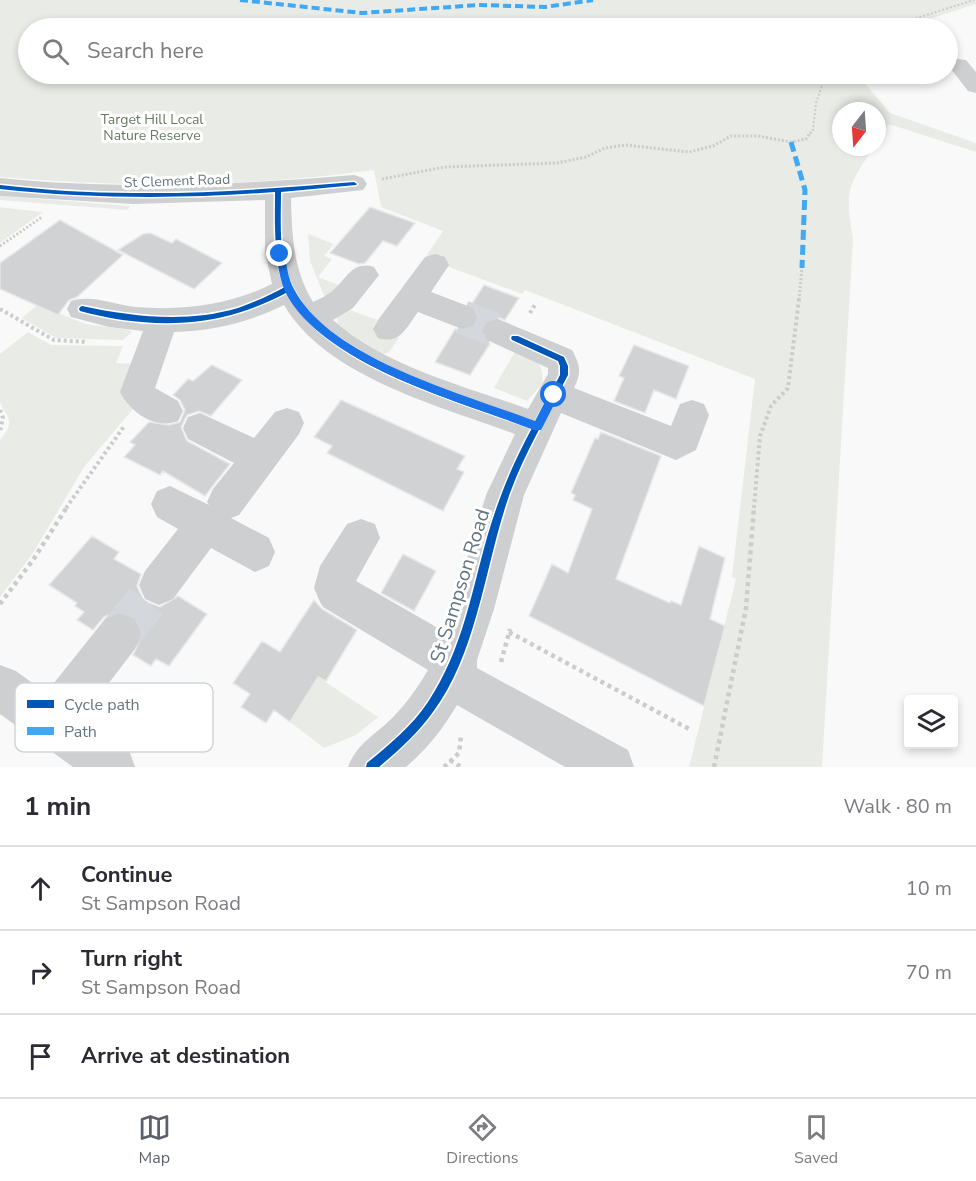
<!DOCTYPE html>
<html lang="en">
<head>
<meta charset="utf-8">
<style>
  :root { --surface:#fff; --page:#f7f7f7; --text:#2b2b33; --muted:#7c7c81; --line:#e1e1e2; --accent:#5c6169 }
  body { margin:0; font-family:"Nunito Sans",sans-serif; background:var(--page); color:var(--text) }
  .controls { position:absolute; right:18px; bottom:18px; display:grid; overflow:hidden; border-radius:6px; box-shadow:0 3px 9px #0003 }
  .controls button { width:54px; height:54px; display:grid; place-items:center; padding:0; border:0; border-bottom:2px solid var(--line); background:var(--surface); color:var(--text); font:30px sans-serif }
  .compass { position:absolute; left:832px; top:102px; width:54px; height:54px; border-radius:50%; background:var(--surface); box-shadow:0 3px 9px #0003; rotate:197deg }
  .stop { position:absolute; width:18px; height:18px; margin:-14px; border:4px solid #1a73e8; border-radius:50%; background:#fff }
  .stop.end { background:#1a73e8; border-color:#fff; box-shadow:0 2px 6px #0008 }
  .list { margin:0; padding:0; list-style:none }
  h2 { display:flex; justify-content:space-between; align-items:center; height:78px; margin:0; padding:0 24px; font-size:26px }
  h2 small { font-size:20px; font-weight:400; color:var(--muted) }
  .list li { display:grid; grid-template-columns:39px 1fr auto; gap:18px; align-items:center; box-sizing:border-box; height:84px; padding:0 24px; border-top:2px solid var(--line) }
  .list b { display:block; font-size:22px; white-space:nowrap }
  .list p { margin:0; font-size:20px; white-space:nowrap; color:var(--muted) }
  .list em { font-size:20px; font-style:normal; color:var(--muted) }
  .icon { flex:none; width:33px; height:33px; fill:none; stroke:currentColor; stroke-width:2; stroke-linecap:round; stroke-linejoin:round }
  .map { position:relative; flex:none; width:976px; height:767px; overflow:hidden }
  .search { position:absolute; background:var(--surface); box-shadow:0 3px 9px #0003; left:18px; right:18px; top:18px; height:66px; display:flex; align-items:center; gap:15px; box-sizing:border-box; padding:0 21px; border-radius:33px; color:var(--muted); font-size:22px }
  .sheet { height:330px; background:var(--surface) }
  nav { display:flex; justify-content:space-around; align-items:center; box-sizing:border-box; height:84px; border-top:2px solid var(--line); background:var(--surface); font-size:16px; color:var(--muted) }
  nav a { display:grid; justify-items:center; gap:3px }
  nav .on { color:var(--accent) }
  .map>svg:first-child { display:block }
</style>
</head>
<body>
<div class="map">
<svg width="976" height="767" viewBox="0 0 976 767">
  <rect width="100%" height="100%" fill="#f9f9f9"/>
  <path fill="#e8ebe6" d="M0,0H976V4L902,28H28V74H857L890,113L976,143V152L889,124L877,142V111H841V147H874C847,187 845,191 853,239L822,767H689L736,579L732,577L755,379L525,290L522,294L425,258L443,231L381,207L374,170C250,187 124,188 0,177Z
    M0,196L130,206L128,210L0,200Z
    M0,207L5,208L43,212L0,243Z
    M308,234L334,244L324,256L332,259L318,277L341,286L325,298L310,261Z
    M37,305L86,324L130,330L132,332L123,340L56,338L22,318Z
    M347,309L378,320L373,327L399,338L389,352L381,355L338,327L337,317Z
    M28,332L51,345L123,346L116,363L139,364L138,403L84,467L33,553L0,597V440C18,419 5,417 0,402C0,392 0,365 0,354Z
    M517,348C534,357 545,363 542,384L527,401L494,388Z
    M318,677L378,717L356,735L324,748L290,722Z"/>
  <path fill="#d0d2d3" stroke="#e8e8e8" stroke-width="1.5" d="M370,207L415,223L397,246L383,241L365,263L359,264L330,253Z
    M60,220L123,255L77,297L69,300L58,315L0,289V263Z
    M150,233L172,243L176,239L222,263L194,289L118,250L143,234Z
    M484,285L519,298L505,320L497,317L485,321L480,332L490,344L470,375L435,362L455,329L463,331L475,327L479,316L471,305Z
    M634,345L689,366L676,399L654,390L645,413L614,401L624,378L619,376Z
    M212,365L242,380L211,416L199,411L187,415L181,427L187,441L230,464L205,496L163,471L160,475L124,457L135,445L130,442L149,422L169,425L180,422L185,410L180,400L173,395L188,379L193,381Z
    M341,400L465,456L457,469L464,472L443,511L327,453L332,446L314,437Z
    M601,432L661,456L616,579L670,603L671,601L681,605L699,546L725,558L710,619L725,626L704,706L529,616L552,564L568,573L592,509L573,500L575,495L571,493L595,438L598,439Z
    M92,536L119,552L114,559L141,574L137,586L144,601L160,607L178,596L207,614L169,666L156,659L151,666L133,655L143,635L136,617L119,611L104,617L93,630L77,620L84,612L75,606L77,603L49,585Z
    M403,554L436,571L414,611L381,593Z
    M314,600L322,609L357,630L326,681L318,677L290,722L274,710L266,723L241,707L250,694L233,683L262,641L280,652Z"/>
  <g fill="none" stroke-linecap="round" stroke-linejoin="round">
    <path stroke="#d4d8dc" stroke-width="34" stroke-dasharray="34 16" stroke-linecap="butt" d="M462,317L498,331"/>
    <path stroke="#d4d8dc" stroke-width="42" stroke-dasharray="42 21" stroke-linecap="butt" d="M120,634L159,585"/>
    <path stroke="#cbcccd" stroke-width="2" stroke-dasharray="2 2" stroke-linecap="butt" d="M885,28L974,0
      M810,134L813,130L816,103L826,74"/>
    <path stroke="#cbcccd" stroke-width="3" stroke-dasharray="2 2" stroke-linecap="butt" d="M382,179L445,167L557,163L586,157L605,148L625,145L689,152L713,146L731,136H758L791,142L806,139L811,132
      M0,246L42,217
      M799,300L802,268"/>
    <path stroke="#cbcccd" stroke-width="4" stroke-dasharray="3 3" stroke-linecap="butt" d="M0,309L54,340L87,342
      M530,313L536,303
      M0,410L3,418L0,431
      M66,508L125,425
      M754,508L760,436L771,406L788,388L799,299"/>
    <path stroke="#cbcccd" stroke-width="4.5" stroke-dasharray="4 4" stroke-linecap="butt" d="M0,604L33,560L67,507
      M509,632L691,730
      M501,662L510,629
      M450,760L461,767
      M444,767L459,753L461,736
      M714,767L746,608L754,507"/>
    <path fill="#cecfd0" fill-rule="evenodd" d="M958,59L966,60L976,72V93L968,91L948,65L950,60Z
      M354,175L363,178L367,184L363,190L291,198C292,236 293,269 313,302C319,299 326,296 331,292C347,280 351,260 374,267L379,275L353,308L333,320C383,366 465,386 528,409L548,374V368L487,340L482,331L487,322L498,319L572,350C580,365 582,372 574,388L671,426L680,404L692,400L704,404L709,415L696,450L676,460L561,413L524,495L494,609L477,660V668L628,750L634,767H565L457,705C443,729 427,749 406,767H348C357,744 371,738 388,722C404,707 417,689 428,670L323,607L320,602L314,588L320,566L347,524L361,519L375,524L380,538L356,581L445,632L486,495L515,434C440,406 326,377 284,305C250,322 212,331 174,332L155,388L178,401L183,411L178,421C155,430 130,412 120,392L143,331L109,327L71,317L67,309L71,301C91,294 115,305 136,307C184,311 229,305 272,284L265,251V200L133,204L0,196V178C118,190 236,185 354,175Z
      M435,254L445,257L449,265L431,292L473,308L477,317L473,326L462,329L418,312C406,328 400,345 378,338L373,329L378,320L425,257Z
      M287,408L299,412L304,423L299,434L239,515L231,518L269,538L275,552L269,566L255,572L211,548L173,599L159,605L145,599L139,585L145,571L178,529L157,517L151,504L157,491L170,486L209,505L207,502L213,489L234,463L188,439L183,428L188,417L200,413L254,438L275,412Z
      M120,613L135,619L141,634L135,649L82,718L129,750L135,767H73L0,714V665L16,671L46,693L105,619Z"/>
    <path stroke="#3fa9f5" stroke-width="4" stroke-dasharray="8 4" stroke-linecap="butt" d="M240,0L362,13L479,5L545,7L593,0"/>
    <path stroke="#3fa9f5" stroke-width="5" stroke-dasharray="10 5" stroke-linecap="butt" d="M791,142L805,190L802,268"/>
    <g stroke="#fff" stroke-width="3">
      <path id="cycleway" d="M354,182L357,184L356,185L281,192C281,221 278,260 292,287C296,294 301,304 306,310C317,324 334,336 349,345C405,381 472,400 535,423L560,375V366L558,361L512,340L511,338L512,336H518L564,357L568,366V375C548,414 525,452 510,493C485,563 478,652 433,712C418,733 399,750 379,767H366L367,763C389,745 412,726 428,702C463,649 471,593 488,534C499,497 513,463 532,428C460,402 353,373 303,315C297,309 293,300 288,292C273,300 257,307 241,312C189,329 131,325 80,311L79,309L80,307L82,306C134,317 187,323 238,308C255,302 270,295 285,287C273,257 275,224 275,192C183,199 92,199 0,189V185C44,190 89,193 133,193C207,194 281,188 354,182Z"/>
    </g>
    <use href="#cycleway" fill="#0057b8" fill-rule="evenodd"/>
  </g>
  <path fill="#1a73e8" d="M280,251L284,254C287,265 288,279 294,289C330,359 464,394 535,421L550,392H557L559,395L541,430H534C462,402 317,363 284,289C280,279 278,265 276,254Z"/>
  <g text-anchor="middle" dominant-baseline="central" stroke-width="6" stroke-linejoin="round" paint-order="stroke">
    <g font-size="14" fill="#687a64" stroke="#fff">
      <text x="152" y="119">Target Hill Local<tspan x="152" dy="16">Nature Reserve</tspan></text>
    </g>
    <g font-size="14" fill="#657683" stroke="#fff">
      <text transform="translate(177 181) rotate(-2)">St Clement Road</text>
    </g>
    <g font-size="20" fill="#657683" stroke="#fff">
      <text transform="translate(460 586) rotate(-73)">St Sampson Road</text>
    </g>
  </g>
  <rect x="15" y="683" width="198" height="69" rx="9" fill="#fff" stroke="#d1d6da" stroke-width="1.5"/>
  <rect x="27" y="700" width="27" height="8" fill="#0057b8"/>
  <rect x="27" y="727" width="27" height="8" fill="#3fa9f5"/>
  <g font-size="16" fill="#657683">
    <text x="64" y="710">Cycle path</text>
    <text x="64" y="737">Path</text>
  </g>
</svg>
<div class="controls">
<button><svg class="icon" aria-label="layers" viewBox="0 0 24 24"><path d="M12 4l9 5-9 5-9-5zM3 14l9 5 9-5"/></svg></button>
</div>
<svg class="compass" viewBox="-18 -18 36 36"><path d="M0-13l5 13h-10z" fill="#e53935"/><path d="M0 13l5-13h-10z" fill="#7c7c81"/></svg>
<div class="stop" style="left:554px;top:395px"></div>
<div class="stop end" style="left:280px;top:254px"></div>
<div class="search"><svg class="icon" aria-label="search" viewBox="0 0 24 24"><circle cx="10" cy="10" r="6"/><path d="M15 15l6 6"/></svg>Search here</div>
</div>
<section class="sheet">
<h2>1 min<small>Walk · 80 m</small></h2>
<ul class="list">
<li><svg class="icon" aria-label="ahead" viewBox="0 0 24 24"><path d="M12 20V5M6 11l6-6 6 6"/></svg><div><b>Continue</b><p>St Sampson Road</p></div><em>10 m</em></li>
<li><svg class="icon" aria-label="right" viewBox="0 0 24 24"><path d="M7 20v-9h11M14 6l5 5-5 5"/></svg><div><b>Turn right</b><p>St Sampson Road</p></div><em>70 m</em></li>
<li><svg class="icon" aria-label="arrive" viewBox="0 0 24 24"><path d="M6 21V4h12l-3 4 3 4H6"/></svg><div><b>Arrive at destination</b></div></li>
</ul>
</section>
<nav>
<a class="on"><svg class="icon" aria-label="map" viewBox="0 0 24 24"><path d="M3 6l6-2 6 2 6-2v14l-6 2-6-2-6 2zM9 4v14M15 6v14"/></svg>Map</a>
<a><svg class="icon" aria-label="directions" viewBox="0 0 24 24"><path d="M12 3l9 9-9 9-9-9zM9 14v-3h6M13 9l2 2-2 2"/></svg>Directions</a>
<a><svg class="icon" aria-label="saved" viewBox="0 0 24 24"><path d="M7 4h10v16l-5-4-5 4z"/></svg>Saved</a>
</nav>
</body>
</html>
